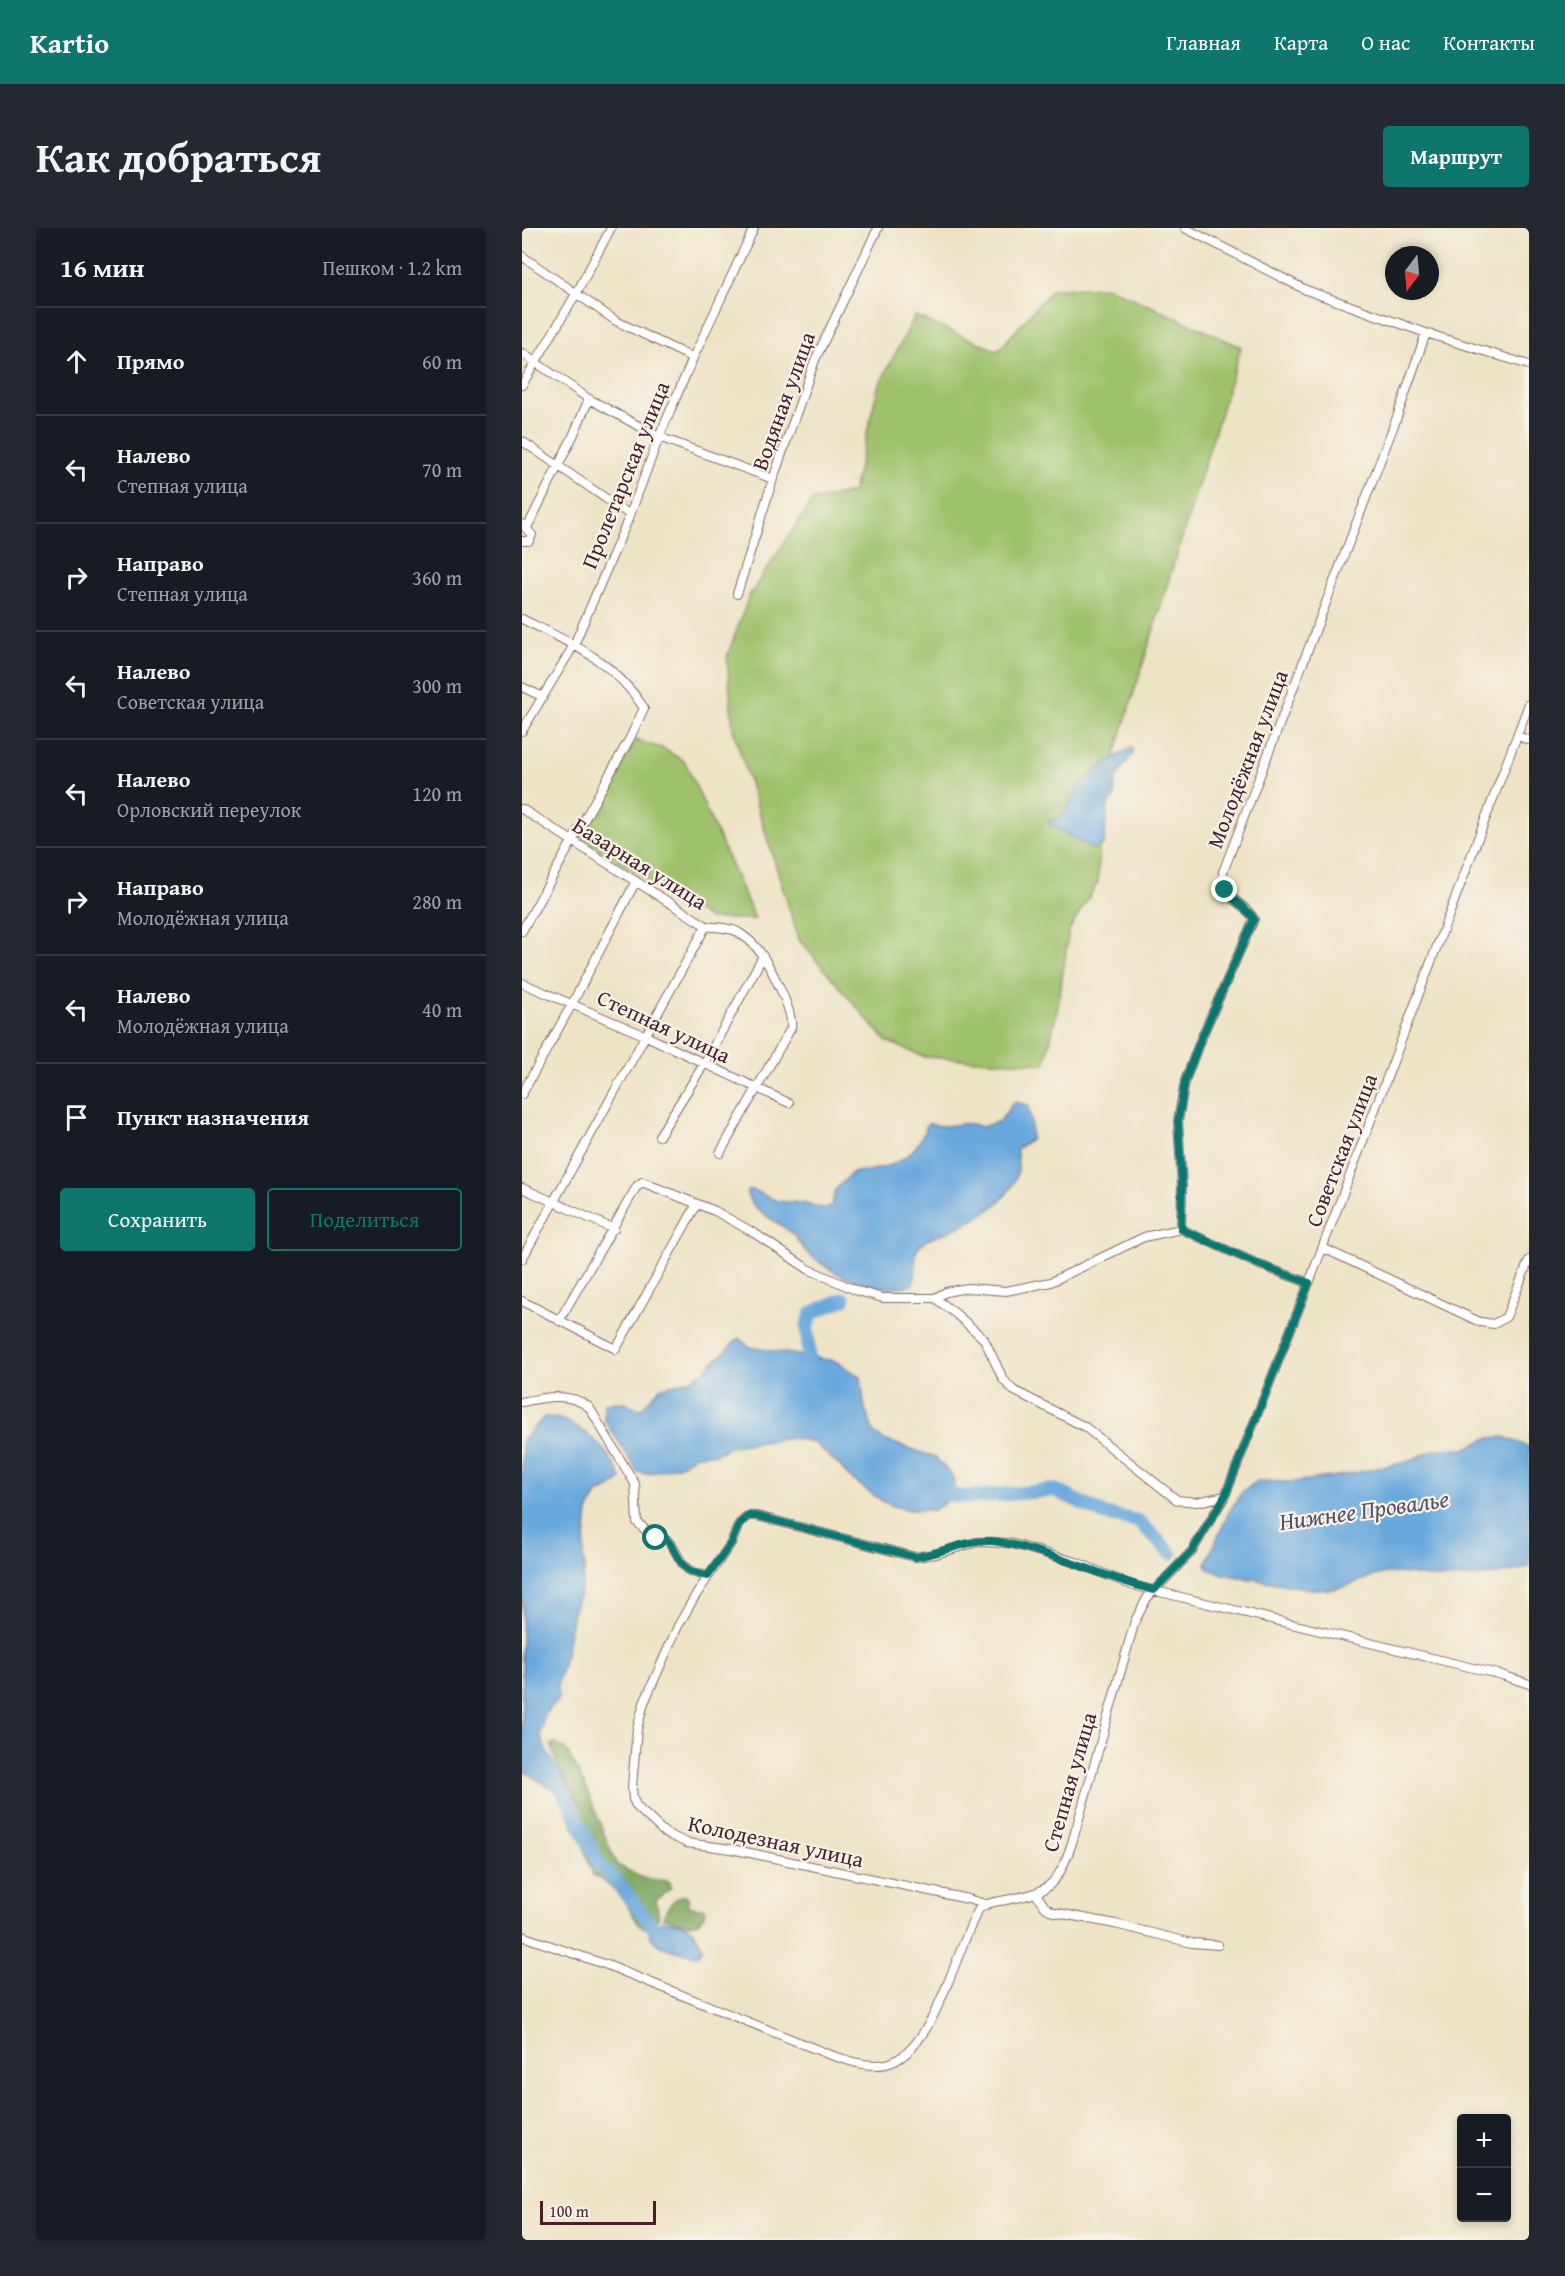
<!DOCTYPE html>
<html lang="ru">
<head>
<meta charset="utf-8">
<style>
  :root { --surface:#171b24; --page:#242831; --text:#f1f3f6; --muted:#9ea1a6; --line:#363941; --accent:#0f766e }
  body { margin:0; font-family:"Gentium Book Plus",serif; background:var(--page); color:var(--text) }
  .controls { position:absolute; right:18px; bottom:18px; display:grid; overflow:hidden; border-radius:6px; box-shadow:0 3px 9px #0003 }
  .controls button { width:54px; height:54px; display:grid; place-items:center; padding:0; border:0; border-bottom:2px solid var(--line); background:var(--surface); color:var(--text); font:30px sans-serif }
  .compass { position:absolute; left:863px; top:18px; width:54px; height:54px; border-radius:50%; background:var(--surface); box-shadow:0 3px 9px #0003; rotate:196deg }
  .scale { position:absolute; left:18px; bottom:15px; width:116px; box-sizing:border-box; padding-left:6px; border:3px solid #4a1f2b; border-top:0; font-size:16px; line-height:21px; white-space:nowrap; color:#4a1f2b; -webkit-text-stroke:4px #f7f3e8; paint-order:stroke }
  .stop { position:absolute; width:18px; height:18px; margin:-14px; border:4px solid #0f766e; border-radius:50%; background:#fff }
  .stop.end { background:#0f766e; border-color:#fff; box-shadow:0 2px 6px #0008 }
  .list { margin:0; padding:0; list-style:none }
  h2 { display:flex; justify-content:space-between; align-items:center; height:78px; margin:0; padding:0 24px; font-size:26px }
  h2 small { font-size:20px; font-weight:400; color:var(--muted) }
  .list li { display:grid; grid-template-columns:39px 1fr auto; gap:18px; align-items:center; box-sizing:border-box; height:108px; padding:0 24px; border-top:2px solid var(--line) }
  .list b { display:block; font-size:22px; white-space:nowrap }
  .list p { margin:0; font-size:20px; white-space:nowrap; color:var(--muted) }
  .list em { font-size:20px; font-style:normal; color:var(--muted) }
  .actions { display:flex; gap:12px; padding:18px 24px }
  .actions a { flex:1; padding:14px 0; border:2px solid var(--accent); border-radius:6px; text-align:center; font-size:21px; color:var(--accent) }
  .actions .main { background:var(--accent); color:#fff }
  .icon { flex:none; width:33px; height:33px; fill:none; stroke:currentColor; stroke-width:2; stroke-linecap:round; stroke-linejoin:round }
  .map { position:relative; flex:none; width:1007px; height:2012px; overflow:hidden; border-radius:6px }
  header { display:flex; align-items:center; gap:36px; box-sizing:border-box; height:84px; padding:0 30px; background:var(--accent); color:#fff }
  header strong { font-size:28px }
  nav { display:flex; gap:33px; margin-inline-start:auto; font-size:21px }
  .intro { display:flex; align-items:center; justify-content:space-between; box-sizing:border-box; height:144px; padding:0 36px }
  h1 { margin:0; font-size:42px }
  .button { padding:15px 27px; border-radius:6px; background:var(--accent); color:#fff; font-size:21px; font-weight:700 }
  main { display:flex; gap:36px; padding:0 36px }
  aside { flex:1; background:var(--surface); border-radius:6px; box-shadow:0 3px 9px #0003 }
  .map>svg:first-child { display:block }
</style>
</head>
<body>
<header>
<strong>Kartio</strong>
<nav><a>Главная</a><a>Карта</a><a>О нас</a><a>Контакты</a></nav>
</header>
<div class="intro"><h1>Как добраться</h1><a class="button">Маршрут</a></div>
<main>
<aside>
<h2>16 мин<small>Пешком · 1.2 km</small></h2>
<ul class="list">
<li><svg class="icon" aria-label="ahead" viewBox="0 0 24 24"><path d="M12 20V5M6 11l6-6 6 6"/></svg><div><b>Прямо</b></div><em>60 m</em></li>
<li><svg class="icon" aria-label="left" viewBox="0 0 24 24"><path d="M17 20v-9H6M10 6l-5 5 5 5"/></svg><div><b>Налево</b><p>Степная улица</p></div><em>70 m</em></li>
<li><svg class="icon" aria-label="right" viewBox="0 0 24 24"><path d="M7 20v-9h11M14 6l5 5-5 5"/></svg><div><b>Направо</b><p>Степная улица</p></div><em>360 m</em></li>
<li><svg class="icon" aria-label="left" viewBox="0 0 24 24"><path d="M17 20v-9H6M10 6l-5 5 5 5"/></svg><div><b>Налево</b><p>Советская улица</p></div><em>300 m</em></li>
<li><svg class="icon" aria-label="left" viewBox="0 0 24 24"><path d="M17 20v-9H6M10 6l-5 5 5 5"/></svg><div><b>Налево</b><p>Орловский переулок</p></div><em>120 m</em></li>
<li><svg class="icon" aria-label="right" viewBox="0 0 24 24"><path d="M7 20v-9h11M14 6l5 5-5 5"/></svg><div><b>Направо</b><p>Молодёжная улица</p></div><em>280 m</em></li>
<li><svg class="icon" aria-label="left" viewBox="0 0 24 24"><path d="M17 20v-9H6M10 6l-5 5 5 5"/></svg><div><b>Налево</b><p>Молодёжная улица</p></div><em>40 m</em></li>
<li><svg class="icon" aria-label="arrive" viewBox="0 0 24 24"><path d="M6 21V4h12l-3 4 3 4H6"/></svg><div><b>Пункт назначения</b></div></li>
</ul>
<div class="actions"><a class="main">Сохранить</a><a>Поделиться</a></div>
</aside>
<div class="map">
<svg width="1007" height="2012" viewBox="0 0 1007 2012">
  <rect width="100%" height="100%" fill="#f7f3e8"/>
  <filter id="ink" filterUnits="userSpaceOnUse"><feTurbulence type="fractalNoise" baseFrequency=".0167" numOctaves="2"/><feDisplacementMap in="SourceGraphic" scale="12" xChannelSelector="R" yChannelSelector="G"/><feConvolveMatrix kernelMatrix="1 2 1 2 8 2 1 2 1" color-interpolation-filters="sRGB"/></filter>
  <filter id="wash" filterUnits="userSpaceOnUse"><feTurbulence type="fractalNoise" baseFrequency=".008" numOctaves="4" result="noise"/><feDisplacementMap in="SourceGraphic" scale="24" xChannelSelector="R" yChannelSelector="G"/><feGaussianBlur stdDeviation="1.35" result="paint"/><feColorMatrix in="noise" values="0 0 0 0 0 0 0 0 0 0 0 0 0 0 0 0 0 1.4 0 .05"/><feComposite in="paint" operator="in"/></filter>
  <g filter="url(#wash)">
    <rect width="100%" height="100%" fill="#efe3c6"/>
    <path fill="#9ec26c" stroke="#74704c" stroke-width="1.5" d="M586,59L719,119L579,571L576,654L547,702L536,778L523,836L403,829L364,813L277,712L211,501L205,429L227,368L290,273L331,264L356,159L393,88L476,123L530,61Z
      M114,512L142,521L163,534L233,691H188L60,610Z"/>
    <path fill="#7ea860" stroke="#646446" stroke-width="1.5" d="M32,1515L44,1522L49,1530L65,1562L94,1636L120,1650L147,1653L149,1660L134,1672L137,1690L123,1700L118,1698L104,1676L89,1658L71,1647L53,1594L58,1578C48,1558 34,1538 29,1517Z
      M163,1667L166,1669V1677L173,1680H182L183,1683C178,1706 157,1692 141,1690C144,1680 152,1669 163,1667Z"/>
    <path fill="#6aa9dd" stroke="#5a6484" stroke-width="1.5" d="M609,520L611,521V526C605,533 595,545 593,555C591,564 596,570 586,576L582,616L572,621L568,620L528,597L527,592L539,590L559,554L569,548L586,533Z
      M492,874L506,877L509,894V911L495,921C494,928 497,936 496,943C487,978 450,994 420,1006C411,1010 402,1012 396,1020C390,1029 397,1044 391,1056C357,1068 314,1049 288,1027C279,1020 276,1010 267,1003C256,994 223,978 225,963L231,962L255,973L281,975L304,981L310,977L313,962L331,944C366,942 394,933 405,896C411,895 413,898 419,898C436,898 443,892 460,899L478,893Z
      M217,1110L227,1119L313,1133L339,1149L343,1181L352,1205L362,1212L413,1229L431,1249L433,1268L412,1282H388L371,1278L358,1272L326,1248L318,1238L291,1214L271,1210L210,1218L194,1226L174,1227L159,1237L133,1244L124,1246L116,1244L82,1191V1175L104,1174L110,1179L119,1181L138,1160L168,1152L181,1144Z
      M22,1189C54,1189 88,1221 99,1251L91,1258L75,1266L66,1284L61,1330L63,1339L58,1365L50,1388L45,1422L35,1458L37,1472L23,1485L18,1507L25,1525L39,1546L54,1576L52,1582L46,1580L32,1561L0,1542V1212Z
      M982,1209L1007,1219V1339C981,1347 944,1350 916,1350C900,1349 884,1344 866,1345C846,1347 830,1359 810,1361C792,1363 777,1359 760,1356C739,1352 718,1350 697,1345L686,1341L684,1335L707,1284L720,1264L736,1253L772,1254L823,1247L884,1234L915,1221H943L966,1210Z
      M139,1693C163,1694 172,1698 181,1721L176,1727C158,1724 138,1723 127,1707L131,1699Z"/>
    <g fill="none" stroke-linecap="round" stroke-linejoin="round">
      <path stroke="#6aa9dd" stroke-width="14" d="M287,1146L288,1140L285,1098L290,1085L322,1071
        M418,1259L433,1268L449,1269L533,1262L582,1286L616,1293L649,1325
        M43,1567L78,1638L97,1656L131,1699L145,1710"/>
    </g>
  </g>
  <g filter="url(#ink)">
    <g fill="none" stroke-linecap="round" stroke-linejoin="round">
      <g stroke="#846461" stroke-width="10">
        <path id="minor" d="M663,0L784,62L904,105L1007,137
          M0,28L94,93L171,130
          M0,125L67,171L137,209L251,251
          M0,157L54,66L89,0
          M0,213L108,287
          M0,296L10,307L7,313H0
          M5,300L51,208L67,171
          M215,366L251,251L293,132L356,0
          M0,391C49,415 91,432 122,480L108,510L0,703
          M0,459L21,469
          M0,503L52,417L108,287L137,209L171,130L232,0
          M995,508L1007,512
          M0,581L184,698C194,700 206,699 216,704C222,708 229,713 234,719C246,733 272,783 269,800L198,925
          M0,755L124,808L267,875
          M0,866L50,776L114,653
          M137,908L182,836L241,728
          M0,960L92,1001
          M659,1001L660,958L656,893L663,853L678,813L732,691C720,671 700,674 701,644L875,189L904,105
          M801,1020L958,1094L972,1096L984,1089L1007,1032
          M0,1031L184,698
          M0,1073L94,1121L175,976
          M37,1093L115,958L120,954L193,983L232,1005L286,1041L336,1063L361,1070H413
          M0,1174C23,1169 47,1164 67,1179L113,1256L115,1294L130,1308L145,1312C162,1330 154,1343 186,1348
          M703,1268L675,1274L655,1272L563,1199L491,1162L481,1151L462,1111L434,1086L413,1070L424,1064L434,1062L446,1060L484,1063L529,1054L622,1009L659,1001L738,1037L787,1055
          M514,1666L523,1679L531,1684L593,1696L670,1715L696,1717
          M463,1676L446,1671L209,1621L165,1615L143,1605L115,1579L111,1571L110,1559L115,1501L122,1475L156,1398L172,1370L209,1315L217,1296L226,1288H235L393,1329L414,1326L455,1314L488,1315L554,1334L609,1357L980,1447L1007,1456
          M0,1708L85,1737L306,1826C324,1832 345,1840 364,1836C412,1826 434,1720 457,1681C466,1674 473,1674 484,1672C528,1664 535,1658 550,1615L613,1393L625,1370L670,1323L703,1268L787,1055L1007,476"/>
      </g>
      <use href="#minor" stroke="#fff" stroke-width="8"/>
    </g>
  </g>
  <g fill="none" stroke-linecap="round" stroke-linejoin="round" filter="url(#ink)">
    <path stroke="#0f766e" stroke-width="8" d="M134,1310L145,1312C161,1331 155,1343 186,1348L209,1315L217,1296L226,1288H235L393,1329C419,1326 443,1312 469,1313C485,1314 499,1319 514,1323C554,1335 592,1352 632,1362L670,1323L703,1268L787,1055L738,1037L659,1001L660,958L656,893L663,853L678,813L732,691C725,680 711,673 703,662"/>
  </g>
  <g text-anchor="middle" dominant-baseline="central" stroke-width="4.5" stroke-linejoin="round" paint-order="stroke">
    <g font-size="22" fill="#4a1f2b" stroke="#f7f3e8">
      <text transform="translate(261 173) rotate(-70)">Водяная улица</text>
      <text transform="translate(103 247) rotate(-68)">Пролетарская улица</text>
      <text transform="translate(725 531) rotate(-69)">Молодёжная улица</text>
      <text transform="translate(118 635) rotate(32)">Базарная улица</text>
      <text transform="translate(142 798) rotate(25)">Степная улица</text>
      <text transform="translate(819 922) rotate(-69)">Советская улица</text>
      <text transform="translate(547 1554) rotate(-74)">Степная улица</text>
      <text transform="translate(254 1613) rotate(12)">Колодезная улица</text>
    </g>
    <g font-size="24" font-style="italic" fill="#554f69" stroke="#f7f3e8">
      <text transform="translate(842 1282) rotate(-8)">Нижнее Провалье</text>
    </g>
  </g>
</svg>
<div class="controls">
<button>+</button>
<button>−</button>
</div>
<svg class="compass" viewBox="-18 -18 36 36"><path d="M0-13l5 13h-10z" fill="#e53935"/><path d="M0 13l5-13h-10z" fill="#9ea1a6"/></svg>
<div class="scale">100 m</div>
<div class="stop" style="left:134px;top:1310px"></div>
<div class="stop end" style="left:703px;top:662px"></div>
</div>
</main>
</body>
</html>
